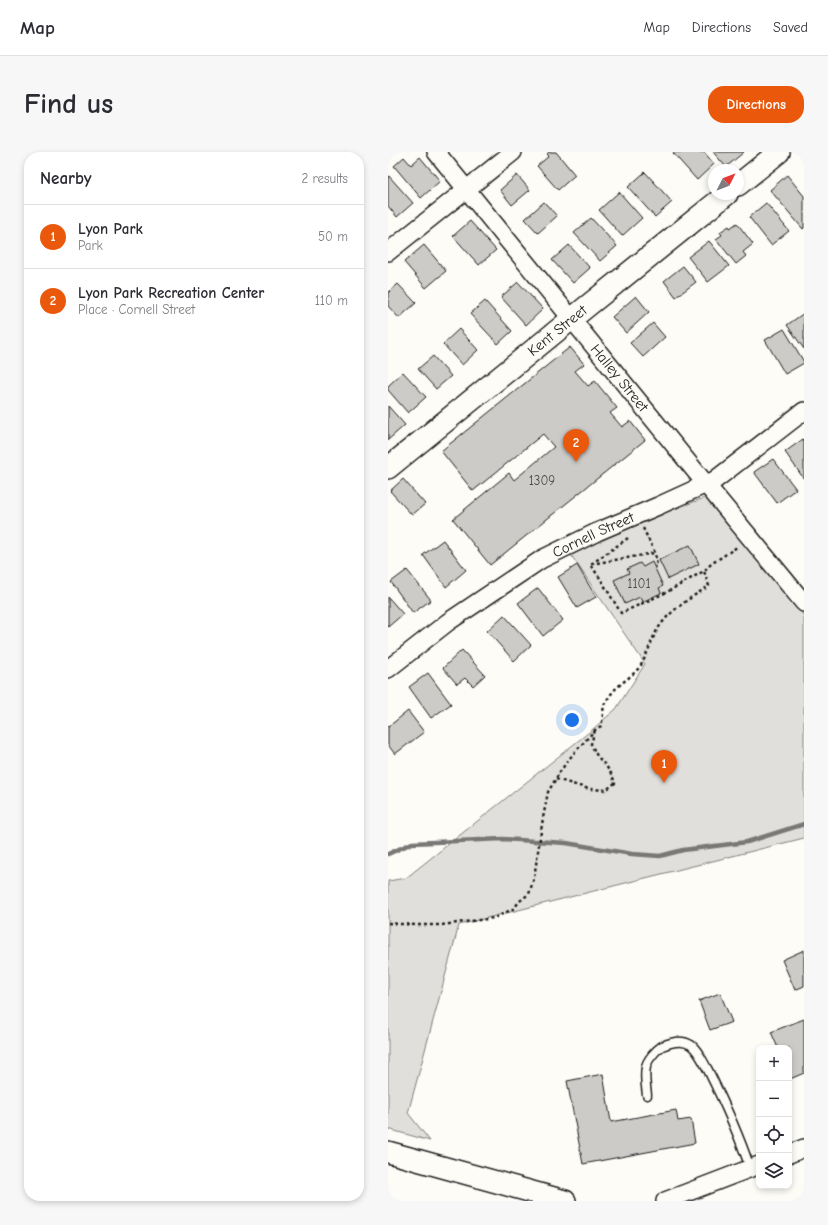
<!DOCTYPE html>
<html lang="en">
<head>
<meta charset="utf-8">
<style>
  :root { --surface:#fff; --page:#f7f7f7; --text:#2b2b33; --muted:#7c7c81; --line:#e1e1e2; --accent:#ea580c }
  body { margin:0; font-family:"Comic Neue",sans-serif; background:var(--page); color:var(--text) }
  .controls { position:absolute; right:12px; bottom:12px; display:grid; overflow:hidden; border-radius:8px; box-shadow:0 2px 6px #0003 }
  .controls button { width:36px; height:36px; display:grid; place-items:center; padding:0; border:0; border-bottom:1px solid var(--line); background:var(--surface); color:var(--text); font:20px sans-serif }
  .compass { position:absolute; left:320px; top:12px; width:36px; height:36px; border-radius:50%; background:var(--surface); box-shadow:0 2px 6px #0003; rotate:48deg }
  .you { position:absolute; left:184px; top:568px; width:14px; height:14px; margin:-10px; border:3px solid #fff; border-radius:50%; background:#1a73e8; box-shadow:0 0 0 6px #1a73e833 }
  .badge { display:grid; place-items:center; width:26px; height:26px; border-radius:50%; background:var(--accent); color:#fff; font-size:13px; font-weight:700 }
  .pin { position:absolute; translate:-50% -33px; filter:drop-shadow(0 1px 2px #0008) }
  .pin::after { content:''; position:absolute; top:21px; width:14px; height:12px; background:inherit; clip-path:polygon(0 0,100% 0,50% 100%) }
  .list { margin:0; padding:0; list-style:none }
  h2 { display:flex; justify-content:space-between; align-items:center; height:52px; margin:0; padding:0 16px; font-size:17px }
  h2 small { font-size:13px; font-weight:400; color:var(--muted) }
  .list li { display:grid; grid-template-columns:26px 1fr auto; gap:12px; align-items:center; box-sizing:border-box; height:64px; padding:0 16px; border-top:1px solid var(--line) }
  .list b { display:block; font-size:15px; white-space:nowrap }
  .list p { margin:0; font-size:13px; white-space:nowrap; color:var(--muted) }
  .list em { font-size:13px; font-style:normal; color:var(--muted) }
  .icon { flex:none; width:22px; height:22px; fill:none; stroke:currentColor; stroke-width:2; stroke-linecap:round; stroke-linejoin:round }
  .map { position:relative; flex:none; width:416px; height:1049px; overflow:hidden; border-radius:16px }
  header { display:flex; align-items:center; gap:24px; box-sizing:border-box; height:56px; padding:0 20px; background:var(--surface); border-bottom:1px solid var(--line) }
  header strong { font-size:19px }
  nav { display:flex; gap:22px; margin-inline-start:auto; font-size:14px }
  .intro { display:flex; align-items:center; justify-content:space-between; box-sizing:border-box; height:96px; padding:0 24px }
  h1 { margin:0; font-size:28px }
  .button { padding:10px 18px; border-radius:16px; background:var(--accent); color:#fff; font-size:14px; font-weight:700 }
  main { display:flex; gap:24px; padding:0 24px }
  aside { flex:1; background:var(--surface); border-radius:16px; box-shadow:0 2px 6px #0003 }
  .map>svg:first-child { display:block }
</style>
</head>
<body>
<header>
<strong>Map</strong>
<nav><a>Map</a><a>Directions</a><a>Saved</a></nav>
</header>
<div class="intro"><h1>Find us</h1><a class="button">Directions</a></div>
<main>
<aside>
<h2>Nearby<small>2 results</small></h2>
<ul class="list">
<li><span class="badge">1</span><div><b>Lyon Park</b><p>Park</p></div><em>50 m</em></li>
<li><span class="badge">2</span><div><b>Lyon Park Recreation Center</b><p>Place · Cornell Street</p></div><em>110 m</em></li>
</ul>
</aside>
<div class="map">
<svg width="416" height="1049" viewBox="0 0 416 1049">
  <rect width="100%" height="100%" fill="#fdfcf7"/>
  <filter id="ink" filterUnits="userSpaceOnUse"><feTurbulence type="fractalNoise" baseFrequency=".025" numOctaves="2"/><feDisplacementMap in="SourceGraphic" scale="8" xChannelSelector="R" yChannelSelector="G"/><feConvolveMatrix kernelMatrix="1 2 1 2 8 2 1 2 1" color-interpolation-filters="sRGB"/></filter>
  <g filter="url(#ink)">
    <path fill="#e0dfdb" stroke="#7e7e7c" d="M322,344L416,464V686L71,773L20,961L42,989L0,977V729L18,726L205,577L228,557L257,512L183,403C228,380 274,361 322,344Z"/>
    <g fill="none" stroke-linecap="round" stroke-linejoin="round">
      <path stroke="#797876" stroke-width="4.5" d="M0,702L24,691L115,687L178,691L244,702L272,704L295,698L359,690L416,672"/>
    </g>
    <path fill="#cccbc8" stroke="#1c1c1c" d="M161,0H168L187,23L170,38L149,14L161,4L159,2Z
      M286,0H316L326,12L309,28L285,1Z
      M325,0H356L338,15Z
      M16,5L23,13L32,5L52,29L33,46L6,14Z
      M257,20L284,50L267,65L240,35Z
      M0,23L25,51L9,65L0,54Z
      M129,23L142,38L124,53L112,38Z
      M399,23L416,44V76L415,77L382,38Z
      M231,40L254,66L234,84L211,58Z
      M156,50L169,64L150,81L137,67Z
      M378,51L401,79L383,93L361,65Z
      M203,66L229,94L212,109L186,81Z
      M82,69L108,98L91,113L65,84Z
      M349,71L365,92L355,100L358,104L348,112L328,87L334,83L332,80L341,74L342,76Z
      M321,89L341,114L320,130L300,105Z
      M36,93L58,119L38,136L16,110Z
      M181,93L202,116L185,131L164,108Z
      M295,114L308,130L288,145L276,129Z
      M130,130L155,157L138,173L113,145Z
      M10,132L28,151L11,166L0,154V141Z
      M248,144L261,160L238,181L224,165Z
      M97,149L124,179L110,192L82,162Z
      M416,161V197L399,173Z
      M265,171L277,185L255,205L242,191Z
      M71,177L90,198L74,213L55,192Z
      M396,177L416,210V211L397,222L377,188Z
      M182,195L196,212L187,219L200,234L207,229L229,256L222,261L234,275L242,269L257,288L102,413L65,367L121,321L126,328L166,295L155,282L85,339L53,299Z
      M45,204L63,224L48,237L30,217Z
      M15,220L38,245L20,261L0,238V234Z
      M0,254L17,273L0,288Z
      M415,287L416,289V327L397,300Z
      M385,307L408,337L389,351L366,320Z
      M15,327L37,352L24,363L2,339Z
      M55,388L78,418L58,435L35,403Z
      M302,393L311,412L280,427L271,408Z
      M264,410L275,434L271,436L273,441L254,450L252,445L237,452L226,428L241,421L239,417L252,411L255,415Z
      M189,413L208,445L189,456L170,425Z
      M19,418L43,448L25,461L3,430Z
      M150,436L175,468L155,484L130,451Z
      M0,445L15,462L0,475Z
      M116,463L143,493L126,509L99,479Z
      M74,498L97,523L85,534L77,526L69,532L55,516Z
      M40,521L63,552L43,566L21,535Z
      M20,559L36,580L7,602L0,593V575Z
      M416,798V834L407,838L394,808Z
      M332,841L344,870L322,878L311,849Z
      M416,867V921L402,927L401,924V896H390L383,880Z
      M215,922L223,970L288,958L290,969L303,967L307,991L195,1012L179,929Z"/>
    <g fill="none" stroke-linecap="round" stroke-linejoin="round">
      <g stroke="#1c1c1c" stroke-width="11">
        <path id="service" d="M259,943C258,934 256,924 258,915C259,908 268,898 274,894C283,890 294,887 303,893C311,899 315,910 320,918C336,950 351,983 362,1016"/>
      </g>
      <g stroke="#1c1c1c" stroke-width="20">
        <g id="minor">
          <path id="s1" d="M48,0L308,320L416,451"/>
          <path d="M0,100L125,0"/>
          <path id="s2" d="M0,517L60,470L154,407L209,380L270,354L327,328L416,259"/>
          <path d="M401,1002L416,996"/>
          <path d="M277,1049L371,1013"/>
        </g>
      </g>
      <g stroke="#1c1c1c" stroke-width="24">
        <g id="tertiary">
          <path d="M350,33L391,0"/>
          <path id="s3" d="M0,316L197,156L339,42"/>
          <path d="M0,1000L177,1049"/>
        </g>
      </g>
      <path stroke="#1c1c1c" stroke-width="2.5" stroke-dasharray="3 3" stroke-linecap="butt" d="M255,376L267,401L269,414L267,415
        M240,386L202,413L210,423L233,461L279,440L316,419L323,412L349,395
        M203,412L267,401
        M168,627L201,637L218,638L227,631L224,623L218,614L209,604L203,592L207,578
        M0,771L27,773H54L106,766L125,757L133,748L141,742L146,726L155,666L160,640L173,618L185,602L207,578L213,574C215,567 215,558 216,553C217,550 220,547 221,545C230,531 244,526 253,513C259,503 262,492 267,482C278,460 301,447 321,434L316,419"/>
      <use href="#service" stroke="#fdfcf7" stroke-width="8"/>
      <use href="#minor" stroke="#fdfcf7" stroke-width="17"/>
      <use href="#tertiary" stroke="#fdfcf7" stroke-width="21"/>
    </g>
  </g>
  <g text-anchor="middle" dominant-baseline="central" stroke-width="3" stroke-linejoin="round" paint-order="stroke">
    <g font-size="13" fill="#484847">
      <text x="154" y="328">1309</text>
      <text x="251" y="431">1101</text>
    </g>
    <g font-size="15" fill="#1c1c1c" stroke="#fdfcf7">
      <text stroke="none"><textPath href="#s3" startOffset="218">Kent Street</textPath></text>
      <text stroke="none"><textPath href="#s1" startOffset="291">Halley Street</textPath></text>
      <text stroke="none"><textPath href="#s2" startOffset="246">Cornell Street</textPath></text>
    </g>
  </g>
</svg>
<div class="controls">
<button>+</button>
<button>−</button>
<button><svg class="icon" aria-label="locate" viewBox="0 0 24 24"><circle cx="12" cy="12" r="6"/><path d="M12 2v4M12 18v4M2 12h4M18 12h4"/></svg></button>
<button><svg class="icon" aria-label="layers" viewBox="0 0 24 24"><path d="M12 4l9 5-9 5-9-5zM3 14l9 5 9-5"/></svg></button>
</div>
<svg class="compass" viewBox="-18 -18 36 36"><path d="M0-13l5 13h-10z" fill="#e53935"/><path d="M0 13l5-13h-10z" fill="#7c7c81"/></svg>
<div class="you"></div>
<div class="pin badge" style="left:276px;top:631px">1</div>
<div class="pin badge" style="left:188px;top:310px">2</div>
</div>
</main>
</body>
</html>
